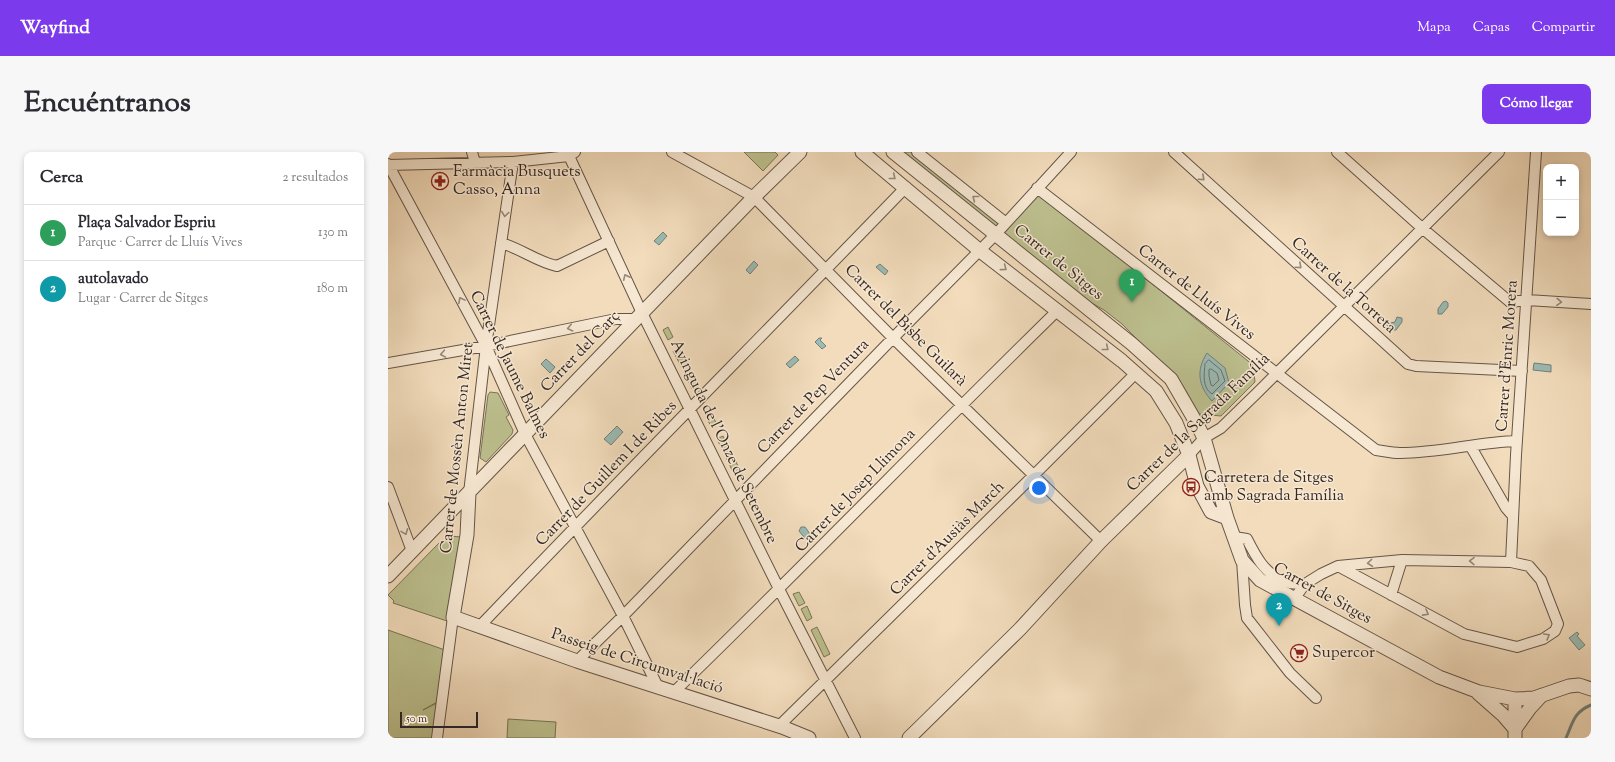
<!DOCTYPE html>
<html lang="es">
<head>
<meta charset="utf-8">
<style>
  :root { --surface:#fff; --page:#f7f7f7; --text:#2b2b33; --muted:#7c7c81; --line:#e1e1e2; --accent:#7c3aed }
  body { margin:0; font-family:"Sorts Mill Goudy",serif; background:var(--page); color:var(--text) }
  .controls { position:absolute; right:12px; top:12px; display:grid; overflow:hidden; border-radius:8px; box-shadow:0 2px 6px #0003 }
  .controls button { width:36px; height:36px; display:grid; place-items:center; padding:0; border:0; border-bottom:1px solid var(--line); background:var(--surface); color:var(--text); font:20px sans-serif }
  .scale { position:absolute; left:12px; bottom:10px; width:78px; box-sizing:border-box; padding-left:4px; border:2px solid #342822; border-top:0; font-size:11px; line-height:14px; white-space:nowrap; color:#342822; -webkit-text-stroke:3px #f7e8d3; paint-order:stroke }
  .you { position:absolute; left:651px; top:336px; width:14px; height:14px; margin:-10px; border:3px solid #fff; border-radius:50%; background:#1a73e8; box-shadow:0 0 0 6px #1a73e833 }
  .badge { display:grid; place-items:center; width:26px; height:26px; border-radius:50%; background:var(--accent); color:#fff; font-size:13px; font-weight:700 }
  .pin { position:absolute; translate:-50% -33px; filter:drop-shadow(0 1px 2px #0008) }
  .pin::after { content:''; position:absolute; top:21px; width:14px; height:12px; background:inherit; clip-path:polygon(0 0,100% 0,50% 100%) }
  .list { margin:0; padding:0; list-style:none }
  h2 { display:flex; justify-content:space-between; align-items:center; height:52px; margin:0; padding:0 16px; font-size:17px }
  h2 small { font-size:13px; font-weight:400; color:var(--muted) }
  .list li { display:grid; grid-template-columns:26px 1fr auto; gap:12px; align-items:center; box-sizing:border-box; height:56px; padding:0 16px; border-top:1px solid var(--line) }
  .list b { display:block; font-size:15px; white-space:nowrap }
  .list p { margin:0; font-size:13px; white-space:nowrap; color:var(--muted) }
  .list em { font-size:13px; font-style:normal; color:var(--muted) }
  .map { position:relative; flex:none; width:1203px; height:586px; overflow:hidden; border-radius:8px }
  header { display:flex; align-items:center; gap:24px; box-sizing:border-box; height:56px; padding:0 20px; background:var(--accent); color:#fff }
  header strong { font-size:19px }
  nav { display:flex; gap:22px; margin-inline-start:auto; font-size:14px }
  .intro { display:flex; align-items:center; justify-content:space-between; box-sizing:border-box; height:96px; padding:0 24px }
  h1 { margin:0; font-size:28px }
  .button { padding:10px 18px; border-radius:8px; background:var(--accent); color:#fff; font-size:14px; font-weight:700 }
  main { display:flex; gap:24px; padding:0 24px }
  aside { flex:1; background:var(--surface); border-radius:8px; box-shadow:0 2px 6px #0003 }
  .map>svg:first-child { display:block }
</style>
</head>
<body>
<header>
<strong>Wayfind</strong>
<nav><a>Mapa</a><a>Capas</a><a>Compartir</a></nav>
</header>
<div class="intro"><h1>Encuéntranos</h1><a class="button">Cómo llegar</a></div>
<main>
<aside>
<h2>Cerca<small>2 resultados</small></h2>
<ul class="list">
<li><span class="badge" style="background:#2e9e5b">1</span><div><b>Plaça Salvador Espriu</b><p>Parque · Carrer de Lluís Vives</p></div><em>130 m</em></li>
<li><span class="badge" style="background:#0f9aa8">2</span><div><b>autolavado</b><p>Lugar · Carrer de Sitges</p></div><em>180 m</em></li>
</ul>
</aside>
<div class="map">
<svg width="1203" height="586" viewBox="0 0 1203 586">
  <rect width="100%" height="100%" fill="#f2dcbc"/>
  <filter id="stains"><feTurbulence type="fractalNoise" baseFrequency=".005" numOctaves="4"/><feColorMatrix values="0 0 0 0 .2 0 0 0 0 .09 0 0 0 0 .02 0 0 0 .5 -.17"/></filter>
  <radialGradient id="worn" r=".72"><stop offset=".6" stop-color="#630" stop-opacity="0"/><stop offset="1" stop-color="#630" stop-opacity=".3"/></radialGradient>
  <path fill="#bdc08f" stroke="#787458" d="M356,0H387L390,3L375,19Z
    M513,0H525L614,71L608,77Z
    M650,40L865,213L867,230L833,264L811,262L795,234L734,172L716,158L688,142L613,80Z
    M280,175L285,185L280,188L275,178Z
    M291,196L300,213L294,216L285,199Z
    M301,216L310,234L304,237L296,219Z
    M102,240L110,241L121,263L118,265L125,278L124,282L98,310L92,306L100,243Z
    M324,262L329,273L324,276L318,265Z
    M335,284L354,322L347,324L329,287Z
    M62,384L73,385L62,470L5,451L6,449L0,443L51,391L54,392Z
    M411,440L417,451L411,454L405,442Z
    M419,454L424,466L419,469L413,457Z
    M429,475L442,502L436,505L423,478Z
    M0,478L57,498L51,549L35,558L51,550L46,586H0Z
    M120,567L168,570L167,586H119Z"/>
  <path fill="#9bbbb4" stroke="#72807a" d="M275,80L279,84L271,93L266,89Z
    M366,109L370,113L362,122L358,118Z
    M492,112L500,119L497,123L488,115Z
    M1058,149L1060,151V155L1054,162H1050V157L1055,150Z
    M1009,165L1014,166V170L1008,178H1003L998,172L1007,170Z
    M431,186H434L432,188L438,194L434,197L427,190Z
    M819,201L837,216L841,231L824,249C810,234 808,218 819,201Z
    M407,204L411,208L402,216L398,212Z
    M158,207L167,215L162,221L153,212Z
    M1146,211L1163,213V220L1145,218Z
    M229,274L235,280L223,293L216,287Z
    M413,375H417L425,386L420,390L411,379Z
    M1189,480L1191,482L1189,484L1197,493L1191,498L1181,486Z"/>
  <g fill="none" stroke-linecap="round" stroke-linejoin="round">
    <path stroke="#68726b" stroke-width="1" d="M821,208L833,218L837,229L824,242C814,236 816,222 817,212Z
      M823,217L829,221L831,228L825,234L823,233L821,224V218Z"/>
    <path stroke="#72807a" stroke-width="3" d="M1178,586C1185,570 1186,560 1203,553"/>
    <g stroke="#645548" stroke-width="12">
      <path id="minor" d="M84,0L87,11
        M284,0L366,45L505,186L713,389
        M529,0L618,71
        M786,0L1020,212L1028,214L1134,219
        M949,0L1034,76L1122,150L1139,148L1203,152
        M181,4L254,161L395,445L467,586
        M0,12L98,194L137,282L235,464L270,535
        M0,13L125,10L181,4L187,0
        M649,36L988,298C996,299 1004,301 1012,301C1052,301 1090,290 1129,289
        M113,91C132,96 149,110 169,114L221,89
        M0,211L98,194L228,167H248
        M1083,295L1118,356L1125,364
        M801,303L816,286L833,276L869,241L1111,0
        M0,335L24,399
        M81,341L98,194L125,10
        M846,385L859,387C867,403 876,421 895,429C901,432 910,432 917,432
        M854,408L857,453L859,466L902,521L928,546
        M1123,410L1128,303L1148,0
        M1003,443L1014,408
        M906,447L917,432L933,422L950,414L1014,408L1123,410L1141,414L1153,428L1170,472L1167,479L1155,487L1129,495L1076,482L950,414
        M92,474C232,327 376,182 518,35
        M189,509L235,464L505,186L608,82L683,0
        M286,540C416,414 541,284 670,158
        M394,575L395,570L646,323L748,221
        M49,586L65,465"/>
    </g>
    <g stroke="#645548" stroke-width="15">
      <path id="tertiary" d="M474,0L591,98L734,209L768,239L788,271L801,303L809,334L823,360L839,366
        M505,0L744,192L783,227L809,272L816,286L839,366L854,408L872,428L1051,525L1091,540L1127,547L1146,546L1181,534L1191,533L1203,537
        M81,341L79,383L65,465L189,509L394,575L421,586
        M0,424L366,45L412,0
        M1090,541L1115,563L1127,577
        M1127,547V586
        M1127,577L1142,556L1154,543
        M521,586L632,477L713,389L801,303"/>
    </g>
    <use href="#minor" stroke="#f7e8d3" stroke-width="10"/>
    <use href="#tertiary" stroke="#f7e8d3" stroke-width="13"/>
  </g>
  <defs><path id="oneway-chevron" d="M-2-3.5L2.5 0L-2 3.5" fill="none" stroke-width="1.6" stroke-linecap="round" stroke-linejoin="round"/></defs>
  <g stroke="#96887a">
    <use href="#oneway-chevron" transform="translate(505 25) rotate(39)"/>
    <use href="#oneway-chevron" transform="translate(814 26) rotate(42)"/>
    <use href="#oneway-chevron" transform="translate(587 46) rotate(-142)"/>
    <use href="#oneway-chevron" transform="translate(117 62) rotate(98)"/>
    <use href="#oneway-chevron" transform="translate(911 114) rotate(42)"/>
    <use href="#oneway-chevron" transform="translate(616 116) rotate(37)"/>
    <use href="#oneway-chevron" transform="translate(238 125) rotate(-115)"/>
    <use href="#oneway-chevron" transform="translate(73 148) rotate(-118)"/>
    <use href="#oneway-chevron" transform="translate(1171 150) rotate(3)"/>
    <use href="#oneway-chevron" transform="translate(182 176) rotate(168)"/>
    <use href="#oneway-chevron" transform="translate(718 196) rotate(39)"/>
    <use href="#oneway-chevron" transform="translate(55 202) rotate(170)"/>
    <use href="#oneway-chevron" transform="translate(17 380) rotate(69)"/>
    <use href="#oneway-chevron" transform="translate(1084 409) rotate(-179)"/>
    <use href="#oneway-chevron" transform="translate(982 411) rotate(174)"/>
    <use href="#oneway-chevron" transform="translate(1038 461) rotate(29)"/>
    <use href="#oneway-chevron" transform="translate(1159 484) rotate(-30)"/>
  </g>
  <defs>
    <g id="pharmacy-ring" transform="scale(0.9)"><circle r="9.5" fill="#f7e8d3" stroke="#8f2418" stroke-width="1.5"/><path d="M-2-6h4v4h4v4h-4v4h-4v-4h-4v-4h4Z" fill="#8f2418"/></g>
    <g id="bus-ring" transform="scale(0.9)"><circle r="9.5" fill="#f7e8d3" stroke="#8f2418" stroke-width="1.5"/><path d="M-5-6H5V4H4V6H2V4H-2V6H-4V4H-5ZM-3.5-4V0h7V-4ZM-3.5 1.2v1.5H-2V1.2ZM2 1.2v1.5H3.5V1.2Z" fill="#8f2418"/></g>
    <g id="supermarket-ring" transform="scale(0.9)"><circle r="9.5" fill="#f7e8d3" stroke="#8f2418" stroke-width="1.5"/><path d="M-6-5.5h2.5l.6 2H6L4.5 2H-2.5L-4.4-4H-6ZM-1.5 3.2a1.3 1.3 0 1 0 .1 0ZM3 3.2a1.3 1.3 0 1 0 .1 0Z" fill="#8f2418"/></g>
  </defs>
  <g fill-rule="evenodd">
    <use href="#pharmacy-ring" x="52" y="29"/>
    <use href="#bus-ring" x="803" y="335"/>
    <use href="#supermarket-ring" x="911" y="501"/>
  </g>
  <g text-anchor="middle" dominant-baseline="central" stroke-width="3" stroke-linejoin="round" paint-order="stroke">
    <g font-size="16" fill="#342822" stroke="#f7e8d3" text-anchor="start">
      <text x="65" y="20">Farmàcia Busquets<tspan x="65" dy="18">Casso, Anna</tspan></text>
      <text x="816" y="326">Carretera de Sitges<tspan x="816" dy="18">amb Sagrada Família</tspan></text>
      <text x="924" y="501">Supercor</text>
    </g>
    <g font-size="16" fill="#342822" stroke="#f7e8d3">
      <text transform="translate(670 111) rotate(39)">Carrer de Sitges</text>
      <text transform="translate(955 134) rotate(42)">Carrer de la Torreta</text>
      <text transform="translate(808 141) rotate(38)">Carrer de Lluís Vives</text>
      <text transform="translate(517 174) rotate(45)">Carrer del Bisbe Guilarà</text>
      <text transform="translate(193 200) rotate(-46)">Carrer del Carç</text>
      <text transform="translate(1120 204) rotate(-86)">Carrer d'Enric Morera</text>
      <text transform="translate(121 213) rotate(64)">Carrer de Jaume Balmes</text>
      <text transform="translate(426 245) rotate(-46)">Carrer de Pep Ventura</text>
      <text transform="translate(811 271) rotate(-44)">Carrer de la Sagrada Família</text>
      <text transform="translate(335 290) rotate(64)">Avinguda de l'Onze de Setembre</text>
      <text transform="translate(70 296) rotate(-84)">Carrer de Mossèn Anton Miret</text>
      <text transform="translate(219 322) rotate(-46)">Carrer de Guillem I de Ribes</text>
      <text transform="translate(468 339) rotate(-46)">Carrer de Josep Llimona</text>
      <text transform="translate(560 387) rotate(-45)">Carrer d'Ausiàs March</text>
      <text transform="translate(934 442) rotate(29)">Carrer de Sitges</text>
      <text transform="translate(249 510) rotate(18)">Passeig de Circumval·lació</text>
    </g>
  </g>
  <rect width="100%" height="100%" filter="url(#stains)"/>
  <rect width="100%" height="100%" fill="url(#worn)"/>
</svg>
<div class="controls">
<button>+</button>
<button>−</button>
</div>
<div class="scale">50 m</div>
<div class="you"></div>
<div class="pin badge" style="left:744px;top:150px;background:#2e9e5b">1</div>
<div class="pin badge" style="left:891px;top:474px;background:#0f9aa8">2</div>
</div>
</main>
</body>
</html>
